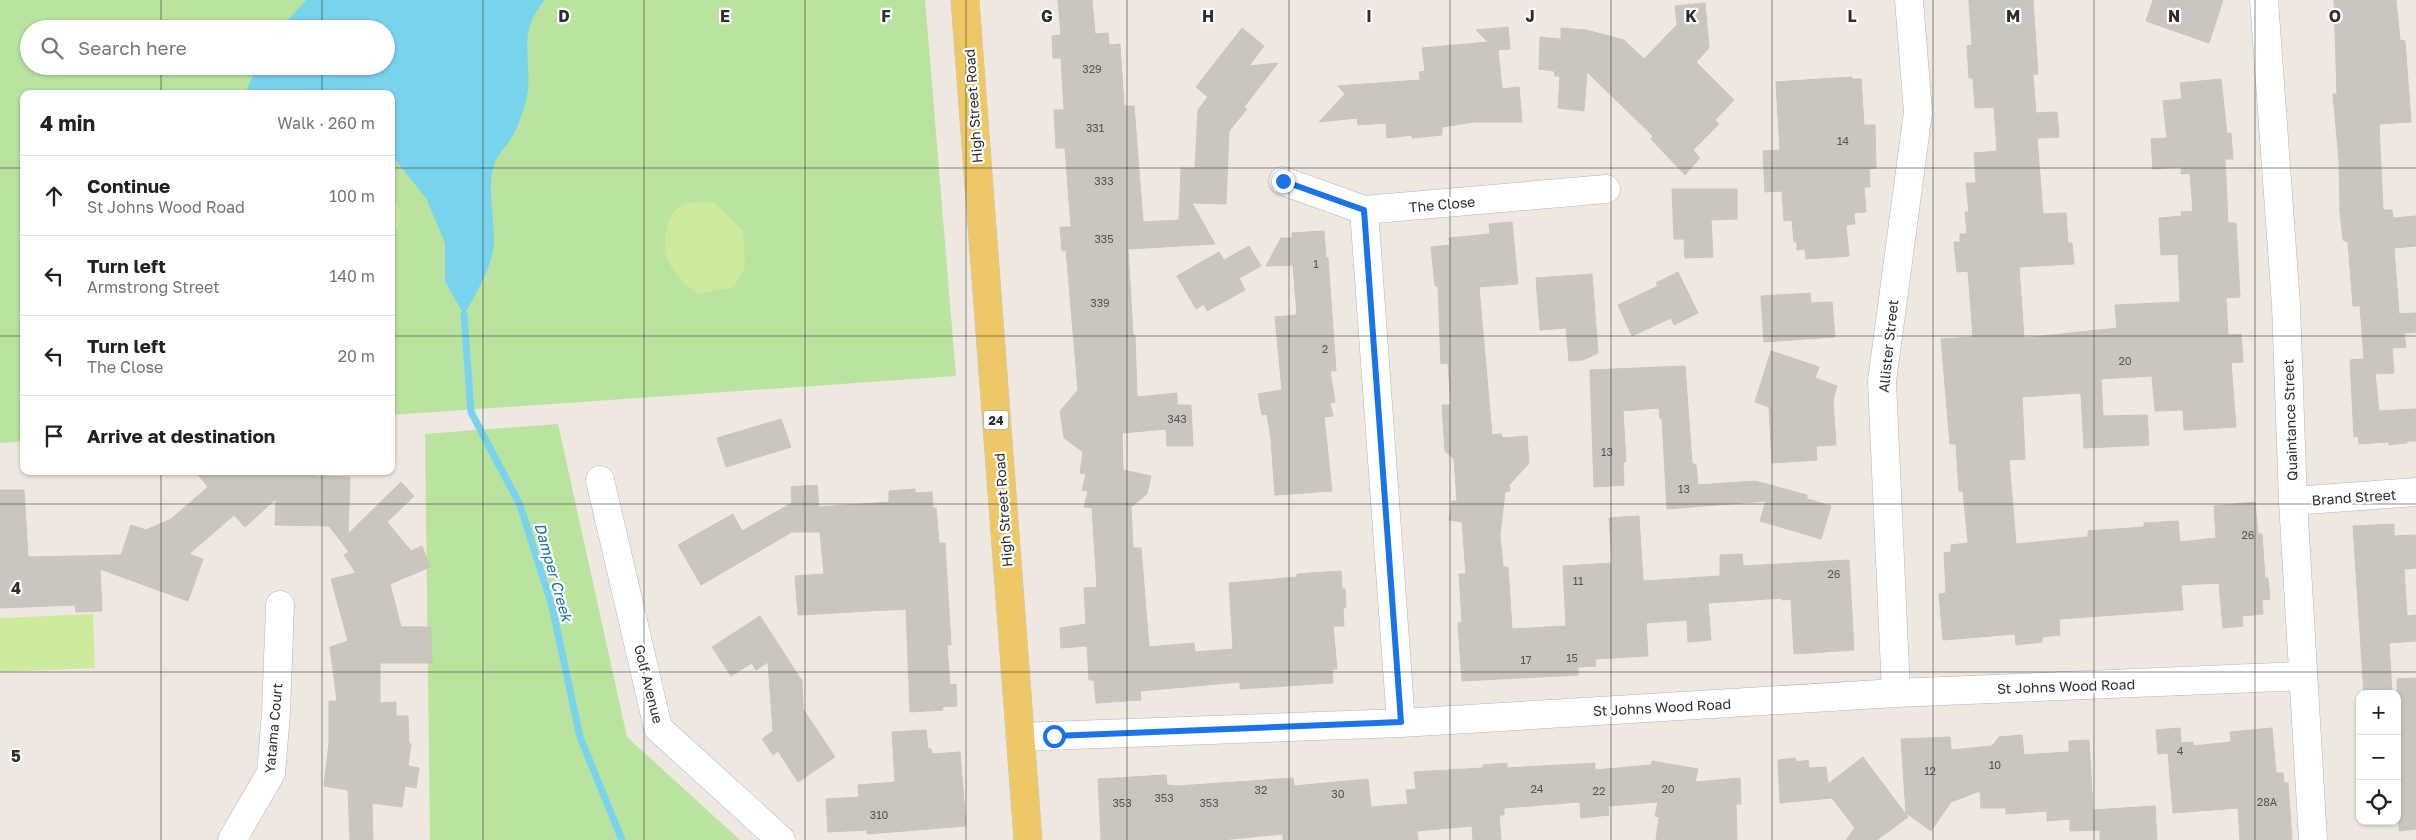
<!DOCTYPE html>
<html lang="en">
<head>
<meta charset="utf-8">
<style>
  :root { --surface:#fff; --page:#f2f2f2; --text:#202124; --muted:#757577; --line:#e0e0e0 }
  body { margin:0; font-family:"Golos Text",sans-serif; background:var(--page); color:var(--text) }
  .controls { position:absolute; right:15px; bottom:15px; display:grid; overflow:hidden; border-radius:10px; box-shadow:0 1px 4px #0004 }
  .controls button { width:45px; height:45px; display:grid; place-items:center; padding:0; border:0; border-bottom:1px solid var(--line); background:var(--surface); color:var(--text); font:25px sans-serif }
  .stop { position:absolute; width:15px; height:15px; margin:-11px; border:4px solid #1a73e8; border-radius:50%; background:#fff }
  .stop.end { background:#1a73e8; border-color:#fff; box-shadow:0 1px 5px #0008 }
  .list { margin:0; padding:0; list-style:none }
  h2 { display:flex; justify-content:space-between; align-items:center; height:65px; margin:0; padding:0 20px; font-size:21px }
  h2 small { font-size:16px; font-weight:400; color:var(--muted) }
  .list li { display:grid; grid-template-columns:32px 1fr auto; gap:15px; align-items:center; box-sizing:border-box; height:80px; padding:0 20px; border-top:1px solid var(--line) }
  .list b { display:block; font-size:19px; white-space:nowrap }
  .list p { margin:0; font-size:16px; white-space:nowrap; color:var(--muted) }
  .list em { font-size:16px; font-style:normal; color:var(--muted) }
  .icon { flex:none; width:28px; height:28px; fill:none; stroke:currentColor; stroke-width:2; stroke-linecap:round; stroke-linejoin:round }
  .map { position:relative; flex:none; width:2416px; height:840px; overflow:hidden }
  .search { position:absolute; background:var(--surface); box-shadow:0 1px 4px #0004; left:20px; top:20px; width:375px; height:55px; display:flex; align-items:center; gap:12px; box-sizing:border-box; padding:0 18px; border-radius:28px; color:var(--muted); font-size:19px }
  .panel { position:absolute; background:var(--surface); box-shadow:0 1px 4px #0004; left:20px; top:90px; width:375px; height:385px; border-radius:10px }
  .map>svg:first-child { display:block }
</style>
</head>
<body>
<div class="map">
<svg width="2416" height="840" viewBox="0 0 2416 840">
  <rect width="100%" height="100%" fill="#eee8e1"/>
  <path fill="#b9e39f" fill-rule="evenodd" d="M0,0H925L956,376L391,415V94H24V441L0,443ZM29,29H386V66H29Z
    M558,424L627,737L740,840H430L425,434Z"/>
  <path fill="#cce99c" d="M391,193L400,211V224L391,235Z
    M713,202L743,231L745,267L734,287L697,294C672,274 658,256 668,223C670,217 675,209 682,205C690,202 705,203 713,202Z
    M93,614L95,668L0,672V618Z"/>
  <path fill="#78d3ec" d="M306,0H545C514,34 535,62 526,101C523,112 518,127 512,137C507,146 496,156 494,165C487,188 494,215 494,238C495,263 476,293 464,315L445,281V243L426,198L391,155V94H245L257,66H386V29H280Z"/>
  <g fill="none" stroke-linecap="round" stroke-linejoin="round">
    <path stroke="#78d3ec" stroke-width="7" d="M464,315L471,412L520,505L552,606L580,737L622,840"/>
  </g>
  <path fill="#cac6bf" stroke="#cac4ba" d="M1058,0H1092L1095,34L1108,33L1109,45L1120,44L1124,106H1134L1143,222L1179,220L1181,168H1195L1198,110L1208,97L1196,87L1242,28L1264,46L1249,66L1278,63L1244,107L1247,109L1229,131L1226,204L1192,203L1215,244L1128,249L1133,335H1135L1137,397L1177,393V405H1191L1193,446H1167L1166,429L1122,433L1123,470L1151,476L1147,494L1131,507L1133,548H1141L1149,647L1194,643L1195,652L1233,649L1229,583L1297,577V574L1341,571L1342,589H1345L1346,607L1343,608L1344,626H1333L1337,669H1332L1333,683L1240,689V682L1140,691L1141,700L1096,703L1094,680H1089L1087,646L1061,648L1060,628L1086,624L1084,588L1097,587L1092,508L1084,507L1088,491L1082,490L1086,474L1080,473L1083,452L1064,438L1060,411L1078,390L1066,250L1062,251L1060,227H1071L1065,148H1056L1054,110H1064L1061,58H1053L1052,36L1061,35Z
    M1969,0H2033L2038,74H2033L2036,113L2057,112L2059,137L2037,138L2043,214L2066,213L2068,243H2072L2074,264L2019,267L2024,338L2117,328L2115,305L2180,302L2178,254L2161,255L2159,218L2182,216L2181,212L2193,211L2190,173L2181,174V167L2153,169L2151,139L2167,138L2163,101L2182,99L2180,83L2221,79L2227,134L2231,133L2233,159H2225L2228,223H2236L2240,297L2226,298L2228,335L2241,334L2243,362L2231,363L2236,427L2184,430L2183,410L2155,411L2152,376L2101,379L2103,416L2147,415L2149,445L2084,448L2081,393L2022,397L2025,459L2009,460L2016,544L2088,537V531L2144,527V523L2178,521L2180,542L2216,538L2214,506L2255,502L2258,534H2262L2265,578H2268L2270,599L2262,600L2263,614L2242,616L2243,626L2223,628L2219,583L2181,585L2183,610L2059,619L2060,635L2042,637V642L2016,645L2015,634L1943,640L1939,594L1946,593L1944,553L1951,552V545L1968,543L1963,491H1959L1956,444H1950L1941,339L1973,337L1968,271L1957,272L1954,242H1960V234H1967L1965,212H1969L1966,183H1976L1974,153L1997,151L1994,107L1975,108L1973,78H1969L1967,46L1972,45Z
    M2153,0H2223L2209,43L2146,21Z
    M2334,0H2396L2400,40L2405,41L2411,122L2379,124L2383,210H2392L2393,218L2416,216V246L2394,248L2399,314L2416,313V332L2404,333L2406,347L2392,348L2394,373L2375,374L2379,411L2416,409V441H2407V443L2389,445V442L2359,444L2358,436L2354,437L2350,360L2364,359L2360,306H2353L2348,242L2343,240L2340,212L2339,160L2333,94H2337Z
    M1705,3L1709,48L1696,62L1734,100L1715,120L1719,124L1693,150L1700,158L1685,175L1651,139L1653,136L1587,72L1584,111L1558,108L1560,76H1555L1554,71L1539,69L1540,37L1561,39V28L1586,30L1624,40L1644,59L1677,25L1675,6Z
    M1508,27L1510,49L1498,50L1502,89L1519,87L1522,122H1474L1442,127V135L1412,138V135L1387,138L1386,123L1358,125L1357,118L1319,122L1345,94L1338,86L1420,80L1419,72L1425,71L1422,48L1488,42L1476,30Z
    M1852,77V79H1861L1864,125H1875L1876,168L1869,169L1870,187H1864L1866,212L1854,213L1855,224L1846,225L1849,256L1806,259L1805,249L1797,250V242H1794L1792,220L1784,221L1782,191L1765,192L1763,151L1780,150L1776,82Z
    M1672,189H1737V219L1711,220L1713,257L1685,258L1684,239H1674Z
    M1512,222L1518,284L1479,287L1492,435L1501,434L1502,438L1527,436L1529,463L1509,485L1510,491L1505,492L1500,535L1503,567H1508L1512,629L1566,626L1563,566L1612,563L1609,518L1639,516L1643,581L1720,576V555L1742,554L1743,566L1849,560L1854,650L1794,654L1791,599L1782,600V598L1708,603L1711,640L1688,642L1687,620L1646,623L1648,656L1595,659L1596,666L1578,667V675L1462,681L1458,623L1462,622L1459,574H1466L1462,522L1449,520L1452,501H1457L1454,459L1445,451L1442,405H1451L1448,363L1441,364L1438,286H1435L1431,247L1450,245L1449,238L1490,234L1489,224Z
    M1324,231L1326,258H1328L1336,371H1330L1335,402L1330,403L1333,416L1324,417L1332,491L1275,495L1271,439L1267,414L1262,415L1258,394L1282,390L1275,317L1297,315L1293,265L1266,266L1281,238H1292V233Z
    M1249,246L1261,266L1239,278L1245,290L1207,311L1204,304L1196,309L1177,276L1219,252L1224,260Z
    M1678,272L1698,313L1674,325L1671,318L1632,336L1618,305L1658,286L1656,283Z
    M1592,274L1598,353L1583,360L1569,361L1566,328L1540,330L1536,278Z
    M1810,293L1811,303L1832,302L1835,337L1764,342L1761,296Z
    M1771,351L1819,367L1815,378L1837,386L1833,400L1836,445L1816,446L1817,460L1772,463L1769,407L1755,402Z
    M1685,366L1692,463L1696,465L1698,485L1755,481L1807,495V498H1804L1831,506L1821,539L1760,521L1766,501L1667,509L1662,419H1660L1659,408L1623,411L1626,462H1623L1624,485L1594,487L1590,370Z
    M781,419L791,447L726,467L717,438Z
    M195,471H314V476L350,477L348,534L401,482L414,496L387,522L411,551L422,546L430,567L390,584L401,627H431L432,663H380V703L396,702V716H408L409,743L411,744L408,766L419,768L416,788L405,786L402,807L372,803L373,840H350L348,790L324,786L329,743V701H337L330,647L348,641L331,579L356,573L344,555L349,552L329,526L275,525L276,499L245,527L234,515L189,554L203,559L188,601L100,569L102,611L76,612L75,605L0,608V490H24L28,557L121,555L131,525L146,530L171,519L208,487Z
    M817,485L819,507L889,502V491L915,489V493L932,492L933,508H936L939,543H945L951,645H947L950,685L956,684L957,706L942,707L943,710L910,712L906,609L798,615L795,576L824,574L820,532H792L701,585L678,545L733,514L742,531L792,503L791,487Z
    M2394,524V536L2416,535V568L2404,569L2407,616L2416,615V641L2389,643L2392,694H2364L2353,526Z
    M760,616L802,681L803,709L835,757L798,782L778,751L773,755L762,739L773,731L768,662L756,670L752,663L731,676L712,647Z
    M2416,678V829L2399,831L2397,679Z
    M2180,728L2181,743L2193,742V746L2231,742L2230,732L2272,728L2276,773H2283L2284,783H2288L2292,840H2240L2238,808L2173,813L2168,753L2158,754L2156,730Z
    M926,730L928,749H931L932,754L960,752L966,826L867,834V830L828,832L826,799L859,797L858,785L895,782L892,732Z
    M2022,735L2024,755L2069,752V741L2089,740L2093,810L2155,806L2157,840H2100V830L2070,831V819L2047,821V811L2006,814V808H1981L1980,791L1951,802L1931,831L1906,813L1901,739L1950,737L1951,750L1992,746L1999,737Z
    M1863,757L1908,817L1877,840H1846L1855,828L1832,798L1780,803L1778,760L1795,758L1797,762L1808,760L1809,768L1826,767L1828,784Z
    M1652,761L1698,769L1695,782L1740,778L1741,804H1736L1737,840H1656L1659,817L1655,816L1658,802L1608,806L1609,815L1581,818L1580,802L1504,808V815H1499L1501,840H1473L1472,826L1417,831L1418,840H1283V834L1221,840H1101L1098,779L1166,775L1167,785L1178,786L1293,778L1294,786L1368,779L1371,807L1408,804L1406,790L1416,789L1414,772L1483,768V765L1507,763V768L1595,763V770L1651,765Z"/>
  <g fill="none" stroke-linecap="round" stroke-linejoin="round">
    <g stroke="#b1b4bd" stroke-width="29">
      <path id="street" d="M2264,0L2286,305L2293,501L2313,840
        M1283,181L1364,210L1606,189
        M1364,210L1401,723
        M600,480L658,728L781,840
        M2293,501L2416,492
        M1896,693L1882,381L1918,112L1909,0
        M1020,737L1401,723L1896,693L2303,676
        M232,840L271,773L276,713L280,605"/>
    </g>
    <g stroke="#c9c9c9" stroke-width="29">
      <path id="primary" d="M965,0L1028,840"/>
    </g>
    <use href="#street" stroke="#fff" stroke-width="28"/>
    <use href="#primary" stroke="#eec866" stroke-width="28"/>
  </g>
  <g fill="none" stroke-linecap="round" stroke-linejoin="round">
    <path stroke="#1a73e8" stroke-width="6" d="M1054,736L1401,722L1364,210L1283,181"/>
  </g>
  <path fill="none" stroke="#2e2e2e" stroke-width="1" stroke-opacity="0.55" d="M161,0V29M322,0V29M483,0V840M644,0V840M805,0V840M966,0V840M1127,0V840M1289,0V840M1450,0V840M1611,0V840M1772,0V840M1933,0V840M2094,0V840M2255,0V840M161,66V94M322,66V94M0,168H24M391,168H2416M0,336H24M391,336H2416M161,471V840M322,471V840M0,504H2416M0,672H2416"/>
  <g text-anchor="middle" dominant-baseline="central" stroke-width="4.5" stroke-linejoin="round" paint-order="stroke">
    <g font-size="11" fill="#555452">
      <text x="1092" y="68">329</text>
      <text x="1095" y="127">331</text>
      <text x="1843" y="140">14</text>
      <text x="1104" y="180">333</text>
      <text x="1104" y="238">335</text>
      <text x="1316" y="263">1</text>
      <text x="1100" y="302">339</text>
      <text x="1325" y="348">2</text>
      <text x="2125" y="360">20</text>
      <text x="1177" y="418">343</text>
      <text x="1607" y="451">13</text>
      <text x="1684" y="488">13</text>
      <text x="2248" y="534">26</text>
      <text x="1834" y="573">26</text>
      <text x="1578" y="580">11</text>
      <text x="1572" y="657">15</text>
      <text x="1526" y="659">17</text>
      <text x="2180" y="750">4</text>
      <text x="1995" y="764">10</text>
      <text x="1930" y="770">12</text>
      <text x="1537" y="788">24</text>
      <text x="1668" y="788">20</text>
      <text x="1261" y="789">32</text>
      <text x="1599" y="790">22</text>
      <text x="1338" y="793">30</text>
      <text x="1164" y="797">353</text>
      <text x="2267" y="801">28A</text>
      <text x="1122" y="802">353</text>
      <text x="1209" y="802">353</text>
      <text x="879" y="814">310</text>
    </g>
    <rect fill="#fff" stroke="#6d6d6d" stroke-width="1" x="983.5" y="410.5" width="25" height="19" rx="4"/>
    <g font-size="12" font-weight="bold" fill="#2e2e2e">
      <text x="996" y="420">24</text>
    </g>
    <g font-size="14" fill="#2e2e2e" stroke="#fff">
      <text transform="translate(973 106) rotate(-94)">High Street Road</text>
      <text transform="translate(1442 204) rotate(-5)">The Close</text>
      <text transform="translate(1888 346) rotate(-84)">Allister Street</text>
      <text transform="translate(2290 420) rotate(-92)">Quaintance Street</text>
      <text transform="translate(2354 497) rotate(-4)">Brand Street</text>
      <text transform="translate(1003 510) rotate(-94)">High Street Road</text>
      <text transform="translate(649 684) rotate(76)">Golf Avenue</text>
      <text transform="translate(2066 686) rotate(-2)">St Johns Wood Road</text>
      <text transform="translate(1662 707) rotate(-3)">St Johns Wood Road</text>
      <text transform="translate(273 728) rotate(-85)">Yatama Court</text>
    </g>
    <g font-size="15" font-style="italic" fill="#11749e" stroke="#fff">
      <text transform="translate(554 572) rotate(74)">Damper Creek</text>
    </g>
  </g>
  <g font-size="16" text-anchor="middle" font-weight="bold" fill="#2e2e2e" stroke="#fff" stroke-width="4.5" stroke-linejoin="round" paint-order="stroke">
    <text x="564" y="22">D</text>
    <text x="725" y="22">E</text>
    <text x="886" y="22">F</text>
    <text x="1047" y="22">G</text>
    <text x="1208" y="22">H</text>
    <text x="1369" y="22">I</text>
    <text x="1530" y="22">J</text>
    <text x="1691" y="22">K</text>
    <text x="1852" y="22">L</text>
    <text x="2013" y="22">M</text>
    <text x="2174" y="22">N</text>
    <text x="2335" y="22">O</text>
    <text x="16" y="594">4</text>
    <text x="16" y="762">5</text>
  </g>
</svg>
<div class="controls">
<button>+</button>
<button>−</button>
<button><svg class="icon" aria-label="locate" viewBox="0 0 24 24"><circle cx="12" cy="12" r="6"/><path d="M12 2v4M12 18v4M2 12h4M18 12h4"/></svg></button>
</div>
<div class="stop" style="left:1054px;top:736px"></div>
<div class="stop end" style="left:1283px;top:181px"></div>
<div class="search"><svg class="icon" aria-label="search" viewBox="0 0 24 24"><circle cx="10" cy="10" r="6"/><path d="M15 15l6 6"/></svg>Search here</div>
<section class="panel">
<h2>4 min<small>Walk · 260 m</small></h2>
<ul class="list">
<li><svg class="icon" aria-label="ahead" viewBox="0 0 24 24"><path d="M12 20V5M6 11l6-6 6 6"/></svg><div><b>Continue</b><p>St Johns Wood Road</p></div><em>100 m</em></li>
<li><svg class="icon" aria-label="left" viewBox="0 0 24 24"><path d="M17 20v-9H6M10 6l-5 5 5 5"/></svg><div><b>Turn left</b><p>Armstrong Street</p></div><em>140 m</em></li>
<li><svg class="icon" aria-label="left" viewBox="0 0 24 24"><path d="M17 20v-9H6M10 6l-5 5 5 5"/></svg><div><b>Turn left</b><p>The Close</p></div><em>20 m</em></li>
<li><svg class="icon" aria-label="arrive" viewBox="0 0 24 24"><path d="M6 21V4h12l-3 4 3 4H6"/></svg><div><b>Arrive at destination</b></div></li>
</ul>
</section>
</div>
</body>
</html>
